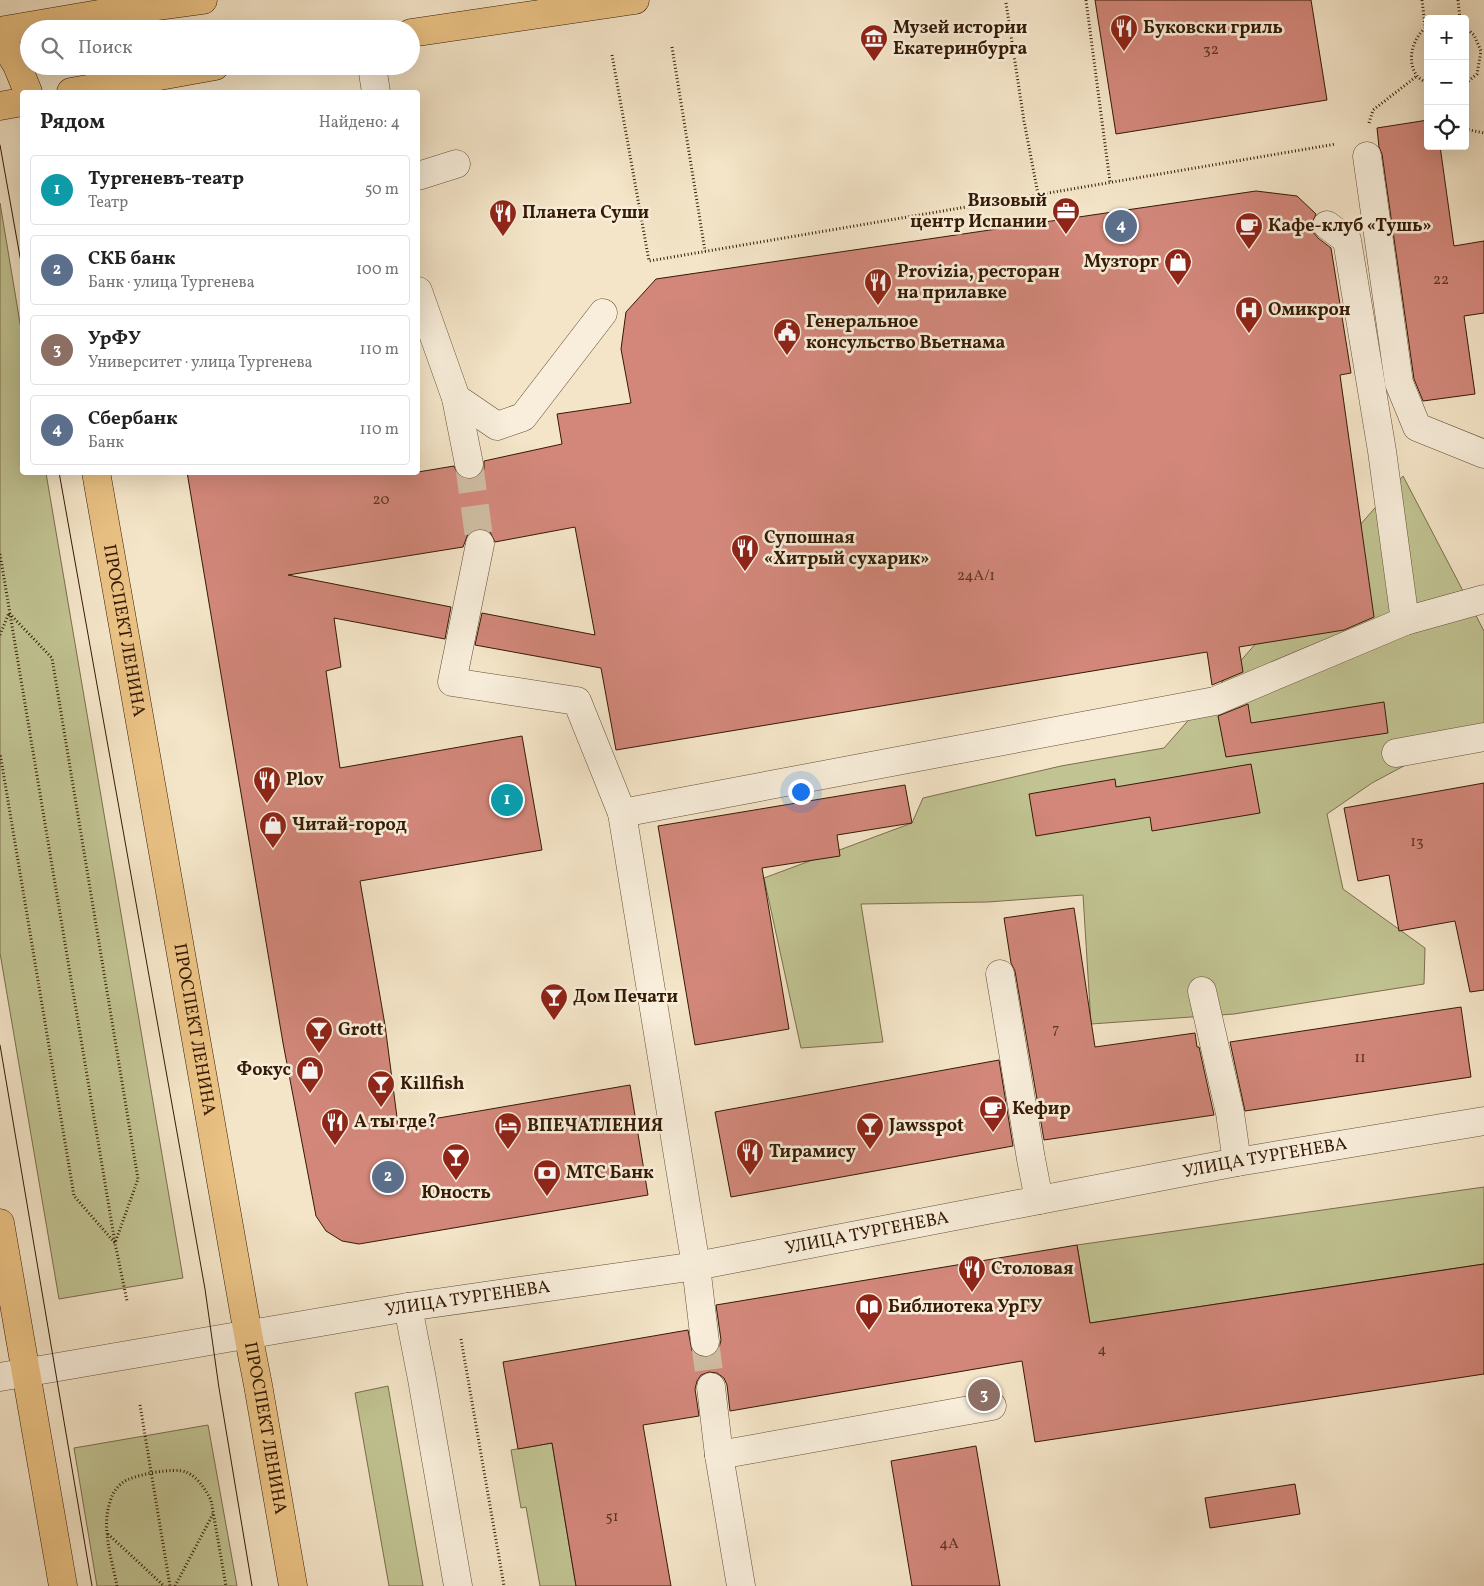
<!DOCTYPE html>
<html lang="ru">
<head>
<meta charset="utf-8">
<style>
  :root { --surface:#fff; --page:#f2f2f2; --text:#222; --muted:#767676; --line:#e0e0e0; --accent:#111827 }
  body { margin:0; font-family:Vollkorn,serif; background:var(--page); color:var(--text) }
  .controls { position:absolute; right:15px; top:15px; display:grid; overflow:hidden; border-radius:5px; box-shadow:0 5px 20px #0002 }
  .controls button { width:45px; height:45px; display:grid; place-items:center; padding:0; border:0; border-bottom:1px solid var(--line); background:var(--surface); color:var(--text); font:25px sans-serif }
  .you { position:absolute; left:800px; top:791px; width:18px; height:18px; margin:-12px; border:4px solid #fff; border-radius:50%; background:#1a73e8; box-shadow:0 0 0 8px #1a73e833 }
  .badge { display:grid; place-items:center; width:32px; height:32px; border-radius:50%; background:var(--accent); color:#fff; font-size:16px; font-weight:700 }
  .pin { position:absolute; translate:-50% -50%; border:2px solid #fff; box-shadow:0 1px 5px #0006 }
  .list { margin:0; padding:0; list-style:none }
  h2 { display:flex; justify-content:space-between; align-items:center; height:65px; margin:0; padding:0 20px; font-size:21px }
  h2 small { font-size:16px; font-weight:400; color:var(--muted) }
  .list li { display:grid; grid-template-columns:32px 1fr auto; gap:15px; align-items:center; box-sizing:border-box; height:70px; margin:0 10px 10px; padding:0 10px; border:1px solid var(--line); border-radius:5px }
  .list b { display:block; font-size:19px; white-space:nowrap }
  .list p { margin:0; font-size:16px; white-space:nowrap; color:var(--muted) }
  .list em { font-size:16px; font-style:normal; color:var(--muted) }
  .icon { flex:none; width:28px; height:28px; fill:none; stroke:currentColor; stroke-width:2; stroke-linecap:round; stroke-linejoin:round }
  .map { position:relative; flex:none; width:1484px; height:1586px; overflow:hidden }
  .search { position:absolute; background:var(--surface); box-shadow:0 5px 20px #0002; left:20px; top:20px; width:400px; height:55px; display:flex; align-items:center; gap:12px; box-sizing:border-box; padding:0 18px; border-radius:28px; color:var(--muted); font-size:19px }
  .panel { position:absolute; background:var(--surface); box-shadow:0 5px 20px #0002; left:20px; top:90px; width:400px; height:385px; border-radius:5px }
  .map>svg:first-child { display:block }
</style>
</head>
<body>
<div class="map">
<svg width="1484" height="1586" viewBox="0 0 1484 1586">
  <rect width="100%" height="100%" fill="#f4e5c8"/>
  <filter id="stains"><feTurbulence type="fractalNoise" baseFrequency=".004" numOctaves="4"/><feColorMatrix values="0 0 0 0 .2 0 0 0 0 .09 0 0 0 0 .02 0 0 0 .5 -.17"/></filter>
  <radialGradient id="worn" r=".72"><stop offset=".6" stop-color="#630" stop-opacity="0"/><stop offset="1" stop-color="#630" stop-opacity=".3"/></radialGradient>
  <path fill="#c1c392" stroke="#7b6e4b" d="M0,203L22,335V472L46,473L183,1278L59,1299L0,953Z
    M1403,476L1484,631V723L1372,783L1327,814L1343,889L1425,948L1424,984L1234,1014L1091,1024L1083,895L988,902L861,904L883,1042L801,1048L764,878L912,823L923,798L1061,766L1164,748Z
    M1484,1187V1264L1090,1323L1077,1245Z
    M388,1386L423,1586H389L355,1393Z
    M208,1425L237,1586H97L74,1448Z
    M552,1443L576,1586H540L526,1507L521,1508L511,1450Z"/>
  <path fill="#d2877a" stroke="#351a04" d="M1095,0H1311L1327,100L1116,134Z
    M1428,120V146H1440L1454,246L1484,241V313L1464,316L1475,394L1423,401L1414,379L1382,154L1379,147L1377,128Z
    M1256,191L1297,196L1316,214L1312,223L1313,232L1318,238L1331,248L1351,373L1340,375L1374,617L1344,630L1239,647L1243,672L1212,685L1207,652L616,750L601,668L475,645L482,613L595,635L575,527L495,542L490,532L483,529H476L468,534L463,547L288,575L451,607L445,639L334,618L341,667L326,671L340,768L522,736L542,850L360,881L385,1025L398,1125L630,1085L648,1195L359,1244L342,1241L326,1231L316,1216L283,1043L187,472H418L454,466L458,475L464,479H472L479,476L484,469V461L562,444L557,414L631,403L621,349L626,312L656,279Z
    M1384,702L1388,733L1226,757L1218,716L1248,704L1251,723Z
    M1251,764L1260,813L1152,831L1150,817L1036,836L1029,794L1115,779L1116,787Z
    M1484,783V990L1470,992L1455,921L1399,931L1389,875L1358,881L1344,808Z
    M905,785L912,823L837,835L840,856L762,868L789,1029L695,1045L658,826Z
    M1074,908L1095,1047L1195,1033L1197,1047H1199L1214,1115L1044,1140L1015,971L1011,963L1004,918Z
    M1461,1007L1471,1077L1245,1111L1230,1042Z
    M999,1060L1013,1146L731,1197L715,1112Z
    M1077,1245L1090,1323L1484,1264V1374L1035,1442L1022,1361L730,1411L727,1385L724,1378L717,1373L709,1372L701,1375L697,1381L695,1389L699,1416L643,1425L671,1586H576L552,1443L518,1449L503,1362L688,1330L692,1351L698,1356L707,1357L715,1354L719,1348L721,1340L716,1305Z
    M976,1446L1000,1586H912L891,1461Z
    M1295,1484L1300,1514L1210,1528L1205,1498Z"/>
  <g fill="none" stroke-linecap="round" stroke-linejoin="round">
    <path stroke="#cebca1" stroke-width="28" stroke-dasharray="28 14" stroke-linecap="butt" d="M469,464L480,544
      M705,1342L711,1387"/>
    <g stroke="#654d35" stroke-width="29">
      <g id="minor">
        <path d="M372,66L376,92"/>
        <path d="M1367,156L1399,383L1417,427L1484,454"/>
        <path d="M418,176L456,164"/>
        <path d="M1327,225L1347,240L1382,451L1405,621"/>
        <path d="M418,291L456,398L497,426L523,417L603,313"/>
        <path d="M456,398L469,464"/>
        <path d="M480,544L452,682L577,701L622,813"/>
        <path d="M1396,753L1484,737"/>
        <path d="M1000,974L1031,1159L1039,1200"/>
        <path d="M1202,991L1230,1113L1237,1162"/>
        <path d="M408,1307L422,1379L458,1586"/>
        <path d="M705,1342L696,1266L622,813L1215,701L1405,621L1484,599"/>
        <path id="s1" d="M0,1377L408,1307L696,1266L1237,1162L1484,1121"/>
        <path d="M711,1387L719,1455L992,1406"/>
        <path d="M719,1455L741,1586"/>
      </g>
    </g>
    <g stroke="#351a04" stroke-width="29">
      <g id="major">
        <path d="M0,31L99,14L203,0"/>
        <path d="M411,33L635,0"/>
        <path d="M0,37L17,65L28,92"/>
        <path d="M71,92L215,66"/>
        <path d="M0,106L22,102"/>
        <path id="s2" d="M96,472L248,1334L258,1385L293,1586"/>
        <path d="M0,1223L63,1586"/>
      </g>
    </g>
    <path stroke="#351a04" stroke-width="3" stroke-dasharray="1 2.5" stroke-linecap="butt" d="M1086,0L1110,182
      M1422,0L1425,27
      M1458,0L1460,19
      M1006,3L1024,121L1038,194
      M1428,26C1413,36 1405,62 1418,77C1420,79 1425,82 1428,84
      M1465,27L1474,35L1481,51L1477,74L1465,84
      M672,47L705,251
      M612,55L649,261L1336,144
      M1369,123L1373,110L1417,76
      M1465,129L1484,133
      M0,554L115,1243L127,1301
      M0,635L9,613L52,658L138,1179L115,1243L74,1196L0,753
      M461,1339L504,1586
      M140,1405L170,1586
      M108,1534L164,1586
      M117,1586C112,1560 101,1528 110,1502C112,1494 116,1488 122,1483C131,1475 175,1467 186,1472C198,1477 205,1489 211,1500L226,1586
      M175,1586L213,1514"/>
    <use href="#minor" stroke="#f8eedb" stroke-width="28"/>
    <use href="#major" stroke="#eac284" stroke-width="28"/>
    <path stroke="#351a04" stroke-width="1" d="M0,145L22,268
      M59,472L205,1289L219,1388L252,1586
      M0,1045L92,1586"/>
  </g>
  <defs>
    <g id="restaurant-pin" transform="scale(1.4375)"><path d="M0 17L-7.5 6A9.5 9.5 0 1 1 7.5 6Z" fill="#8f2418" stroke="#f8eedb"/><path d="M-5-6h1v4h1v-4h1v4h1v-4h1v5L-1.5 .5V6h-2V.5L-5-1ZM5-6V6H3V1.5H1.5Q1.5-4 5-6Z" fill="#fff"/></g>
    <g id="museum-pin" transform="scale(1.4375)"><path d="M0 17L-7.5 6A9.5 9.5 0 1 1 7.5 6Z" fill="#8f2418" stroke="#f8eedb"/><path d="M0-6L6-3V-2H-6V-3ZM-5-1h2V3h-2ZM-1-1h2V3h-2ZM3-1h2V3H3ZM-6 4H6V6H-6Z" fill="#fff"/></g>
    <g id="office-pin" transform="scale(1.4375)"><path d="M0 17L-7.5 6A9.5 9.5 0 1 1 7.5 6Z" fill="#8f2418" stroke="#f8eedb"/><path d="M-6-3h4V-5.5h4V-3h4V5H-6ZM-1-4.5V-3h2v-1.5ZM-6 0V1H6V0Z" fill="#fff"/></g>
    <g id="cafe-pin" transform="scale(1.4375)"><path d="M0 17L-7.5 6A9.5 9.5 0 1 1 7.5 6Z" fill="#8f2418" stroke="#f8eedb"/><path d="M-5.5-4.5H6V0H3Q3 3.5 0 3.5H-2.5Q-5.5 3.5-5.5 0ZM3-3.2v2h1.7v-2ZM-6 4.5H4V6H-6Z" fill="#fff"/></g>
    <g id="shop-pin" transform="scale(1.4375)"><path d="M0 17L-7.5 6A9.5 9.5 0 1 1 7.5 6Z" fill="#8f2418" stroke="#f8eedb"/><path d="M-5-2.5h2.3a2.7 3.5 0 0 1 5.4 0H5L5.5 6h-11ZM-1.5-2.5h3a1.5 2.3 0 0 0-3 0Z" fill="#fff"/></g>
    <g id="hospital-pin" transform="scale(1.4375)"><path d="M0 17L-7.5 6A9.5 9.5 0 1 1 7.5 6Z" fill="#8f2418" stroke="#f8eedb"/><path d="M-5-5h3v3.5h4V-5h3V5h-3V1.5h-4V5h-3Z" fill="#fff"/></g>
    <g id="civic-pin" transform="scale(1.4375)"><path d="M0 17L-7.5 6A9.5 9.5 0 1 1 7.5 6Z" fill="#8f2418" stroke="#f8eedb"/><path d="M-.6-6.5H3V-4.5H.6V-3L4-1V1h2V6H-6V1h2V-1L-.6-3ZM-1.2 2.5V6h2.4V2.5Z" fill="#fff"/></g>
    <g id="bar-pin" transform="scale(1.4375)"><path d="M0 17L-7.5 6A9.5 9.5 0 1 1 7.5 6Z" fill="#8f2418" stroke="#f8eedb"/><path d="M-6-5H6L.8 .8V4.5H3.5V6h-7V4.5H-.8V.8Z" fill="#fff"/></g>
    <g id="hotel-pin" transform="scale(1.4375)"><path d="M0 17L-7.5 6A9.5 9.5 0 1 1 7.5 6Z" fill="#8f2418" stroke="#f8eedb"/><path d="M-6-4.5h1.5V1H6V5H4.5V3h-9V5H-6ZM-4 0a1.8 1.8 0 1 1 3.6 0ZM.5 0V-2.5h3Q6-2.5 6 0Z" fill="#fff"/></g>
    <g id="bank-pin" transform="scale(1.4375)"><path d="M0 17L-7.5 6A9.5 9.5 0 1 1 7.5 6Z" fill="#8f2418" stroke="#f8eedb"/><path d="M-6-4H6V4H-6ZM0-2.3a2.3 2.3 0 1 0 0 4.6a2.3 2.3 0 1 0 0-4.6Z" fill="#fff"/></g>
    <g id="library-pin" transform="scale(1.4375)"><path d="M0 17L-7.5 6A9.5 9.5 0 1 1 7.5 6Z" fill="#8f2418" stroke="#f8eedb"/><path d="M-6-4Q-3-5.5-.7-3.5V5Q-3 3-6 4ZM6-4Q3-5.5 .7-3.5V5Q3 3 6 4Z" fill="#fff"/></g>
  </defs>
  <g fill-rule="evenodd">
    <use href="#restaurant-pin" x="1124" y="28"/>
    <use href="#museum-pin" x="874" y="38"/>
    <use href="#office-pin" x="1066" y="211"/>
    <use href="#restaurant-pin" x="503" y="213"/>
    <use href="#cafe-pin" x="1249" y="226"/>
    <use href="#shop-pin" x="1178" y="262"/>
    <use href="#restaurant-pin" x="878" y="282"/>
    <use href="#hospital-pin" x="1249" y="310"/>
    <use href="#civic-pin" x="787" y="332"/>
    <use href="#restaurant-pin" x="745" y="548"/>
    <use href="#restaurant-pin" x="267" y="780"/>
    <use href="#shop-pin" x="273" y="825"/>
    <use href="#bar-pin" x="554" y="997"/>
    <use href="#bar-pin" x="319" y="1030"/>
    <use href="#shop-pin" x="310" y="1070"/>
    <use href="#bar-pin" x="381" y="1084"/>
    <use href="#cafe-pin" x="993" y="1109"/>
    <use href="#restaurant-pin" x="335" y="1122"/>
    <use href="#hotel-pin" x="508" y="1126"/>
    <use href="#bar-pin" x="870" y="1126"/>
    <use href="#restaurant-pin" x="750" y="1152"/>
    <use href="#bar-pin" x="456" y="1157"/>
    <use href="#bank-pin" x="547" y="1173"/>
    <use href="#restaurant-pin" x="972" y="1269"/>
    <use href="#library-pin" x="869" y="1307"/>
  </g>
  <g text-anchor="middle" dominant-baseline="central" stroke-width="5" stroke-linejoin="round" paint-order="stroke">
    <g font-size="15" fill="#5c3522">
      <text x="1211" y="50">32</text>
      <text x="1441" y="280">22</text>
      <text x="381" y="500">20</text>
      <text x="976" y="576">24А/1</text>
      <text x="1417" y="842">13</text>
      <text x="1056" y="1029">7</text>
      <text x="1360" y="1058">11</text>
      <text x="1102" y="1350">4</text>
      <text x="612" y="1517">51</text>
      <text x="949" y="1544">4А</text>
    </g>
    <g font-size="18" font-weight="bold" fill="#351a04" stroke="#f8eedb" text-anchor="start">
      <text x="893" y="28">Музей истории<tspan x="893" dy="21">Екатеринбурга</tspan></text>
      <text x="1143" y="28">Буковски гриль</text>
      <text x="1047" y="201" text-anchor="end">Визовый<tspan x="1047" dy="21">центр Испании</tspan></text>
      <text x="522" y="213">Планета Суши</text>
      <text x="1268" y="226">Кафе-клуб «Тушь»</text>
      <text x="1159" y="262" text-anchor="end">Музторг</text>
      <text x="897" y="272">Provizia, ресторан<tspan x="897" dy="21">на прилавке</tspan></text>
      <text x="1268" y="310">Омикрон</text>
      <text x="806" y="322">Генеральное<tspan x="806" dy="21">консульство Вьетнама</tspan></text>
      <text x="764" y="538">Супошная<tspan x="764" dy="21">«Хитрый сухарик»</tspan></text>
      <text x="286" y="780">Plov</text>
      <text x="292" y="825">Читай-город</text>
      <text x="573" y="997">Дом Печати</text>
      <text x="338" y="1030">Grott</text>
      <text x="291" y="1070" text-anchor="end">Фокус</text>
      <text x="400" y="1084">Killfish</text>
      <text x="1012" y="1109">Кефир</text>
      <text x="354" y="1122">А ты где?</text>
      <text x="527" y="1126">ВПЕЧАТЛЕНИЯ</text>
      <text x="889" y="1126">Jawsspot</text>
      <text x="769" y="1152">Тирамису</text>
      <text x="566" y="1173">МТС Банк</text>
      <text x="456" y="1193" text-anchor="middle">Юность</text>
      <text x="991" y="1269">Столовая</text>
      <text x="888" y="1307">Библиотека УрГУ</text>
    </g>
    <g font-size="18" fill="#351a04" stroke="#f8eedb">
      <text stroke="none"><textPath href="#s2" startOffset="161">ПРОСПЕКТ ЛЕНИНА</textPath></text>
      <text stroke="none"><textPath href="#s2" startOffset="566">ПРОСПЕКТ ЛЕНИНА</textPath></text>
      <text stroke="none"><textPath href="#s1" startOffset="1284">УЛИЦА ТУРГЕНЕВА</textPath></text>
      <text stroke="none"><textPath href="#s1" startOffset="879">УЛИЦА ТУРГЕНЕВА</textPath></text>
      <text stroke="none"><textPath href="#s1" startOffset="474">УЛИЦА ТУРГЕНЕВА</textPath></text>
      <text stroke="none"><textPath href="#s2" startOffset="971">ПРОСПЕКТ ЛЕНИНА</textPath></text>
    </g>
  </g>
  <rect width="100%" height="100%" filter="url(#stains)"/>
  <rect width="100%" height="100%" fill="url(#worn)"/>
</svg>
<div class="controls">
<button>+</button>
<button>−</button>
<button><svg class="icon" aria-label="locate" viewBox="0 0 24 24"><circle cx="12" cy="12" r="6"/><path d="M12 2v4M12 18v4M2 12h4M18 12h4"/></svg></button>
</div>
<div class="you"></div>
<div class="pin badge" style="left:507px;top:800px;background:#0f9aa8">1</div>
<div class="pin badge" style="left:388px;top:1177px;background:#5c6f8a">2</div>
<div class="pin badge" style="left:984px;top:1395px;background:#8d6e63">3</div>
<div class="pin badge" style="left:1121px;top:226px;background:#5c6f8a">4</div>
<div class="search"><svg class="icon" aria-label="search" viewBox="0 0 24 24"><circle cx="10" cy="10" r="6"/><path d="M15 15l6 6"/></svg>Поиск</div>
<section class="panel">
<h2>Рядом<small>Найдено: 4</small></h2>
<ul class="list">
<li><span class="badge" style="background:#0f9aa8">1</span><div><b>Тургеневъ-театр</b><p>Театр</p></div><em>50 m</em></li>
<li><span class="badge" style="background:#5c6f8a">2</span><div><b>СКБ банк</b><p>Банк · улица Тургенева</p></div><em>100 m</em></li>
<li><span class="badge" style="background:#8d6e63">3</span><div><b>УрФУ</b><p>Университет · улица Тургенева</p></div><em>110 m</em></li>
<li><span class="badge" style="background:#5c6f8a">4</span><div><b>Сбербанк</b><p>Банк</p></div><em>110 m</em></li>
</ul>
</section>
</div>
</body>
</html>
